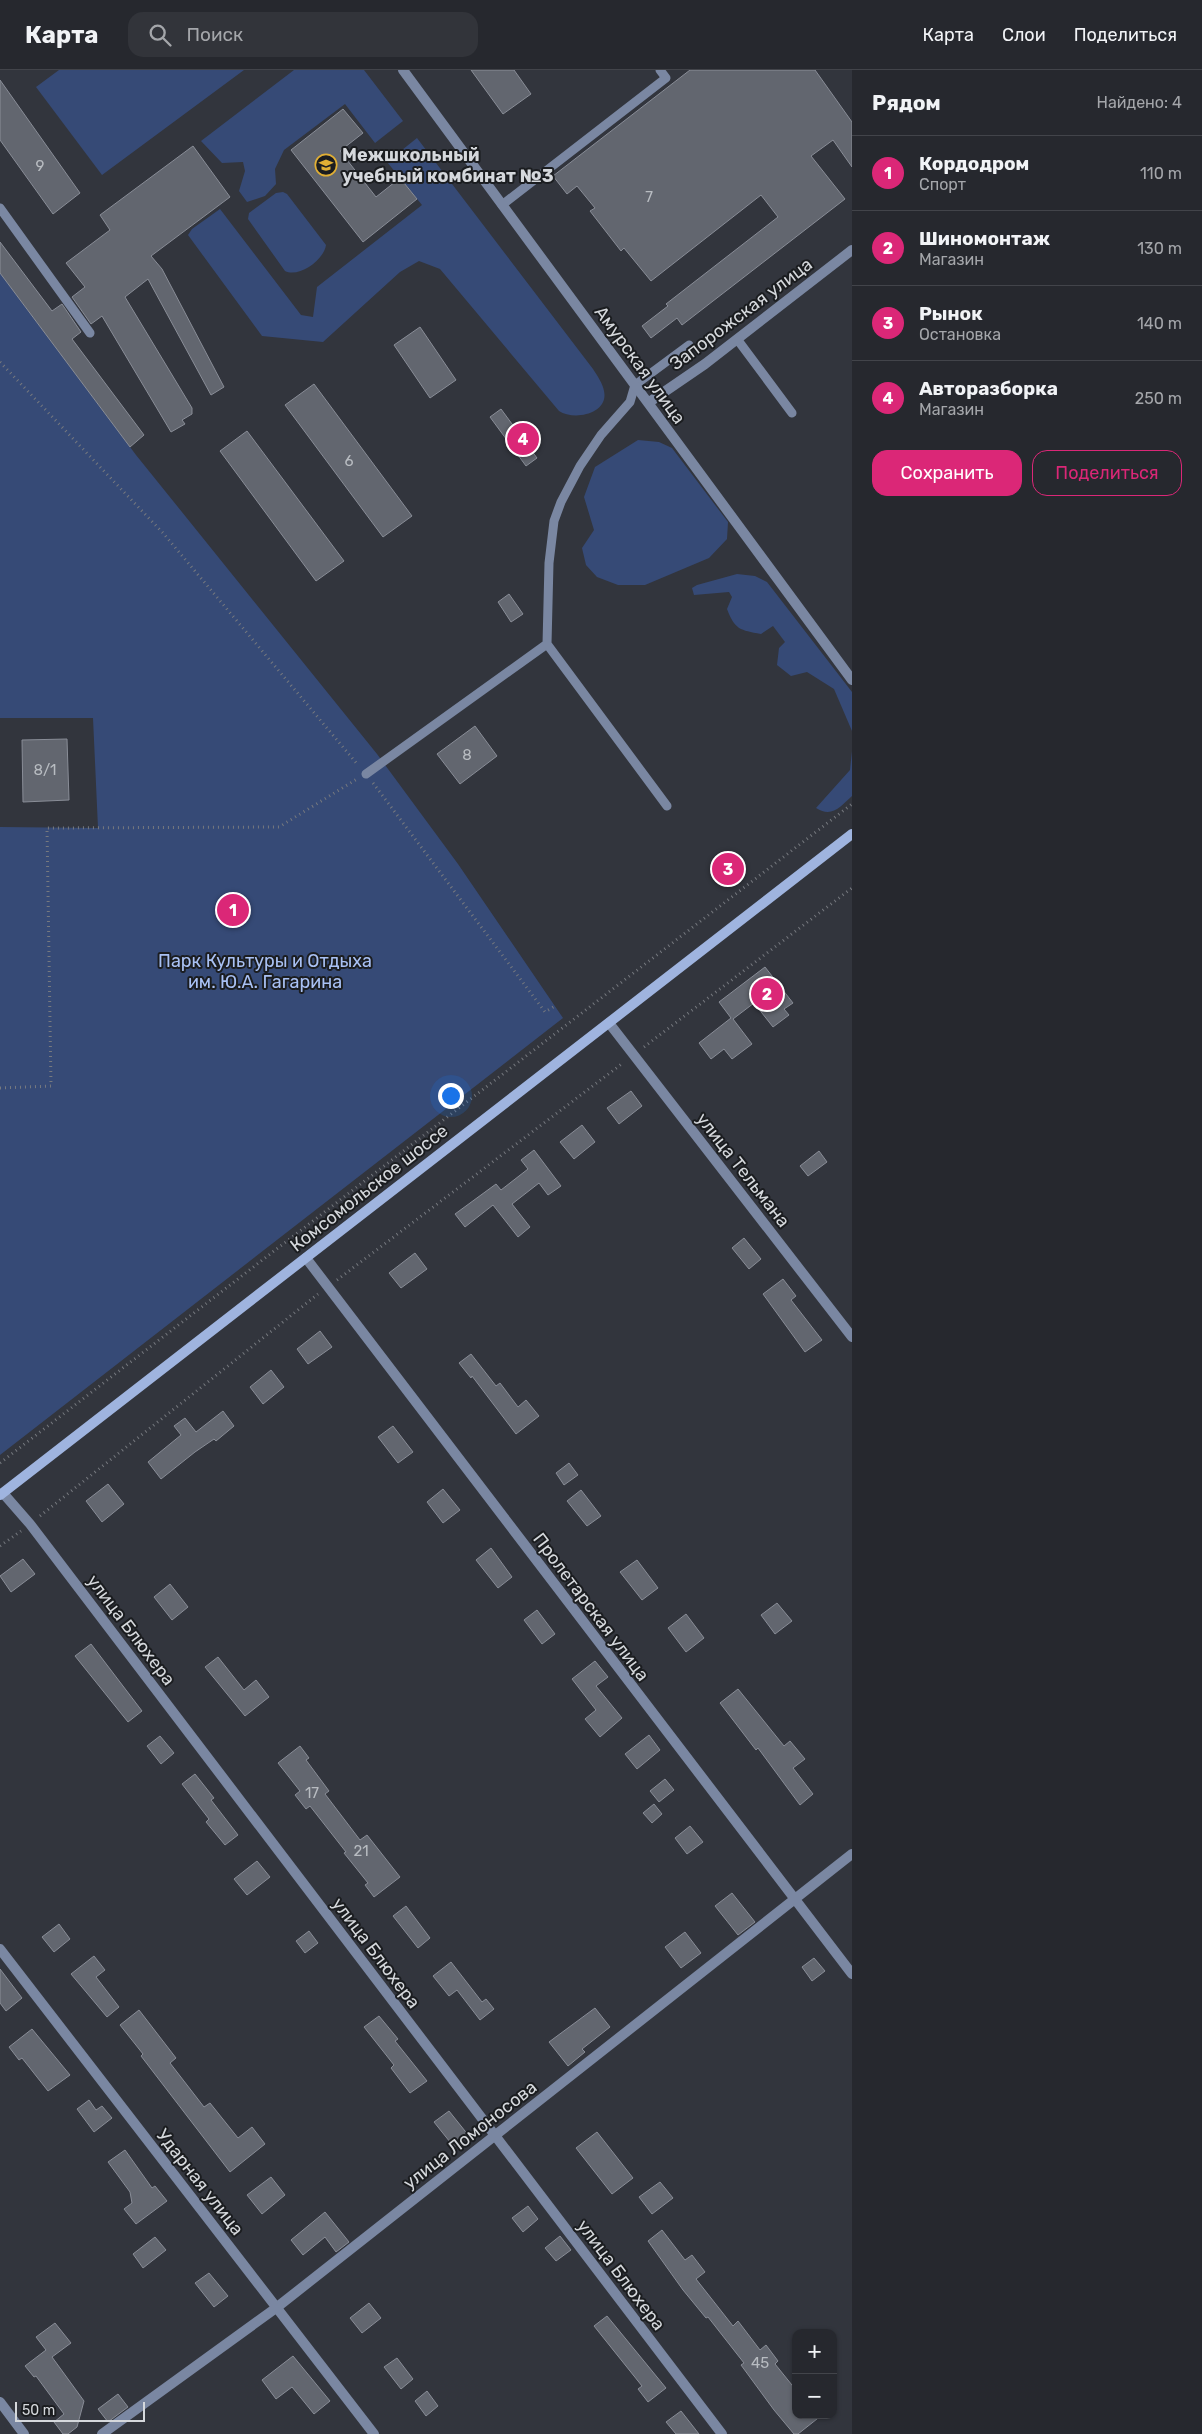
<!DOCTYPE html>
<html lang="ru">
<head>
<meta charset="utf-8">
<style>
  :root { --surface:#26282e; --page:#32343a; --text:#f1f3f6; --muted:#a4a6aa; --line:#42444a; --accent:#db2777 }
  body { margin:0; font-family:Rubik,sans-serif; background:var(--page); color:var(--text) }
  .controls { position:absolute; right:15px; bottom:15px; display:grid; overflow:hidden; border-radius:10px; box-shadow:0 1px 4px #0004 }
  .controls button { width:45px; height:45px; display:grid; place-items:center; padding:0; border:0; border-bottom:1px solid var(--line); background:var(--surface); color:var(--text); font:25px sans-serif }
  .scale { position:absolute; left:15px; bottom:12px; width:130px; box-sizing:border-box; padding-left:5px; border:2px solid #d5d8dc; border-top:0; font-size:14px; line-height:18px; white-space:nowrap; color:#d5d8dc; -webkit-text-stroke:4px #1b1d20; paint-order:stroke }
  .you { position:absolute; left:450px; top:1025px; width:18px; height:18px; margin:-12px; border:4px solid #fff; border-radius:50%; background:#1a73e8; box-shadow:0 0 0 8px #1a73e833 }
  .badge { display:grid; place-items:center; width:32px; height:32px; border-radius:50%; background:var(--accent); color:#fff; font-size:16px; font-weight:700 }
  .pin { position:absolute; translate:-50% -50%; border:2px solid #fff; box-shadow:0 1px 5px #0006 }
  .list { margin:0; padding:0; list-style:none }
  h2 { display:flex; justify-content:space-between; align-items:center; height:65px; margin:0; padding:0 20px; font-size:21px }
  h2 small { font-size:16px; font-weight:400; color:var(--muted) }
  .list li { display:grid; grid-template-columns:32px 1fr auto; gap:15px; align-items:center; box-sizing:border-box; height:75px; padding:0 20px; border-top:1px solid var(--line) }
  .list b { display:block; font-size:19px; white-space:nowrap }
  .list p { margin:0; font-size:16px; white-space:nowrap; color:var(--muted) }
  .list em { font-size:16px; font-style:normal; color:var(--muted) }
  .actions { display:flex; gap:10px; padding:15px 20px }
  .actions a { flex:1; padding:11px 0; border:1px solid var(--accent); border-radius:15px; text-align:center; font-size:18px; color:var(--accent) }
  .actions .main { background:var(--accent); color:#fff }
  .icon { flex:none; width:28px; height:28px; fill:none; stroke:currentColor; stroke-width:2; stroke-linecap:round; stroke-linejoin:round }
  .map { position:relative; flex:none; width:852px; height:2364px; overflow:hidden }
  header { display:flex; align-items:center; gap:30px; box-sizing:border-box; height:70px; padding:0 25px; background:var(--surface); border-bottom:1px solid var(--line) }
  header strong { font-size:24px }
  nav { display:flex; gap:28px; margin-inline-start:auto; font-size:18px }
  .search { width:350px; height:45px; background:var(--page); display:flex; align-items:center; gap:12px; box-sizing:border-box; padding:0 18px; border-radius:15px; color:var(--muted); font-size:19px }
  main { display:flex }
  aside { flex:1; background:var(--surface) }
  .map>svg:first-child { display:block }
</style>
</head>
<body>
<header>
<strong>Карта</strong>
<div class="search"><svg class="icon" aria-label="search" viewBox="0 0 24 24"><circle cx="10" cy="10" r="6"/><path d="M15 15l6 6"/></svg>Поиск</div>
<nav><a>Карта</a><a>Слои</a><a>Поделиться</a></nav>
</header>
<main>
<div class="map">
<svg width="852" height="2364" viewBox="0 0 852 2364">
  <rect width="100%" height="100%" fill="#32353d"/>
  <path fill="#364a76" d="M59,0H244L102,105L36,17Z
    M294,0H364L403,51L375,73L345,34L284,80L275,99L276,114L265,126L247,132L239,121L245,101L243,92L222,93L201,71Z
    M417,68L593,299C597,305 603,314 604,321C609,344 574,351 559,341L440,199L419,191L400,202L323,272L262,266L188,165L192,159L220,139L301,245L313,247L317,217L422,135L387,92Z
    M283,122L287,124L326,175C324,190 299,208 285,201L248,149L249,143L276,123Z
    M0,203L136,385L377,684L458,794L563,948L0,1385V757L98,758L93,648H0Z
    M638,370L659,372L672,378L728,452L727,469L709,488L645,515H618L597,507L586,495L582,478L594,460L584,427L595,397Z
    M737,504L755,506L767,512L852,622V661L834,619L807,602L791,606L777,595L779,578L785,572L773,556L761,564C740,560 735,560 727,539L732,527L729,522L694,525L692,518L697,515Z
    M852,681V726C840,737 832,748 816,738L850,700Z"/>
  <path fill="#62666f" stroke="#898d97" d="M471,0H514L531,24L503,44Z
    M690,0H815L852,52V97L833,70L811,86L845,129L682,255L677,248L651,268L642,256L668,236L666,234L778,147L761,125L651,211L624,178L621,181L590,141L595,138L577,116L567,124L553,106Z
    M0,10L80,123L53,144L0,70Z
    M343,39L363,63L340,81L376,127L400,108L417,129L363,172L291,80Z
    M193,76L230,127L151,186L162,199L224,317L211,325L148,209L125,227L192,338V344L182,350L185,354L171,362L102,246L91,254L72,227L85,217L66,193L110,160L100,145Z
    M0,172L52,241L62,234L81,262L72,269L144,365L130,377L0,203Z
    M420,257L456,310L430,328L394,275Z
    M314,314L412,446L383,467L285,335Z
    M501,339L537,388L526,396L490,347Z
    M247,361L344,491L316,511L220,381Z
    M509,524L523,544L511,552L498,532Z
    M475,656L497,686L460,714L437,684Z
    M67,669L69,730L23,732L22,670Z
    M765,897L793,933L784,939L789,945L773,957L754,933L733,949L752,974L732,989L724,979L711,989L699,973L731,948L719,932Z
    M631,1021L642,1036L619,1054L607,1038Z
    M582,1055L595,1072L574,1089L560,1072Z
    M534,1080L561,1116L548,1125L539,1113L512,1134L530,1157L518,1167L493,1135L465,1157L455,1144L496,1114L501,1120L528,1099L521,1090Z
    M819,1081L827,1092L808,1106L800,1096Z
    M744,1168L761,1189L749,1199L732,1178Z
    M415,1183L427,1199L401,1218L389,1203Z
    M783,1209L796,1226L791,1230L822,1270L805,1282L763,1224Z
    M320,1261L332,1277L308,1294L297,1279Z
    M471,1284L496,1316L500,1313L518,1337L526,1330L539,1346L516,1364L472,1306L471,1308L459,1293Z
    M271,1300L284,1317L263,1334L250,1317Z
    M223,1341L234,1356L216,1371L214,1369L195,1382L161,1409L148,1392L181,1365L174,1356L185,1348L196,1362Z
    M393,1356L413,1382L398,1393L378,1367Z
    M569,1393L578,1405L564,1415L556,1403Z
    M108,1414L124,1434L102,1452L86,1431Z
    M443,1419L460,1440L443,1453L427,1432Z
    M581,1420L601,1446L587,1456L567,1431Z
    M491,1478L512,1507L498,1518L476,1490Z
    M23,1489L35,1504L11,1522L0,1506Z
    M637,1490L658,1518L642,1530L620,1502Z
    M170,1514L188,1537L172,1550L154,1527Z
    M777,1533L792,1551L775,1564L761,1545Z
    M537,1540L555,1564L542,1574L524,1550Z
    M686,1544L704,1568L686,1582L668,1558Z
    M91,1574L142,1641L128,1652L75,1586Z
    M218,1587L244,1620L256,1610L269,1627L245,1646L205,1597Z
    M595,1591L608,1607L596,1616L622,1648L600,1667L585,1649L596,1640L572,1609Z
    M738,1619L784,1676L790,1671L805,1689L793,1698L813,1724L800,1735L758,1678L756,1680L720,1633Z
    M649,1665L660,1680L637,1699L625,1684Z
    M160,1666L174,1683L161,1694L147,1676Z
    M300,1676L309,1688L306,1690L329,1721L325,1724L360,1770L367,1765L400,1807L374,1827L365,1815L368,1813L344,1783L346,1782L310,1736L306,1739L295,1725L300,1721L278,1693Z
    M195,1704L214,1728L211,1730L238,1765L225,1775L206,1752L209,1749L182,1714Z
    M665,1709L674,1720L659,1732L650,1721Z
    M654,1734L662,1744L652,1753L643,1743Z
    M690,1756L703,1772L687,1784L675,1768Z
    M257,1791L270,1807L247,1825L234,1809Z
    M732,1823L755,1852L738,1865L715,1836Z
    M406,1836L430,1868L418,1878L393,1846Z
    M59,1854L70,1869L54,1882L42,1867Z
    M309,1861L318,1873L305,1883L296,1871Z
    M685,1862L701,1883L681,1898L665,1877Z
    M94,1886L105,1900L96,1907L119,1937L107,1947L71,1904Z
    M814,1888L825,1901L812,1911L802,1897Z
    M451,1892L482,1932L486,1929L494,1939L480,1950L457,1920L449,1926L433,1906Z
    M0,1899L22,1928L6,1941L0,1933Z
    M595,1938L610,1957L582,1979L585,1982L568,1996L549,1972Z
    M139,1940L176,1988L170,1993L204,2037L210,2033L238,2068L252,2057L265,2074L230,2102L141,1986L143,1984L120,1955Z
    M379,1946L398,1969L395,1971L427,2011L410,2023L391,1998L394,1995L364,1957Z
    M32,1959L70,2005L48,2021L22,1988L19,1990L9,1977Z
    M89,2030L96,2040L102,2036L112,2048L94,2062L77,2039Z
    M449,2041L469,2066L454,2077L434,2052Z
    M597,2062L633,2108L612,2124L576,2078Z
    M125,2080L152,2118L155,2116L167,2131L136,2154L124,2139L132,2133L130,2122L108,2092Z
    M271,2107L285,2125L262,2144L247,2125Z
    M660,2112L673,2128L652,2144L639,2127Z
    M528,2136L538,2149L523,2162L512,2148Z
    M325,2142L349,2172L336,2182L325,2167L303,2185L291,2170Z
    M662,2160L685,2190L692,2185L705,2202L696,2209L733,2256L738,2251L760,2280L766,2275L778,2291L775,2294L796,2320V2345H822L798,2364H794L774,2340L741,2295L744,2293L708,2247L706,2248L683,2220L648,2171Z
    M560,2166L571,2180L556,2191L545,2178Z
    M155,2167L166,2180L143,2198L133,2184Z
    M209,2203L228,2226L214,2237L195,2213Z
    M369,2233L381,2248L362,2263L350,2248Z
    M607,2246L666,2318L648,2332L638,2319L642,2316L594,2256Z
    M55,2253L71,2273L52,2287L84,2331L77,2357L68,2364H63L54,2352L64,2344L36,2306L34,2307L25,2296L46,2280L36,2267Z
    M293,2286L330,2331L314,2344L292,2317L276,2329L262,2310Z
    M397,2288L413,2309L401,2319L384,2297Z
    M427,2321L438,2336L426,2346L415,2331Z
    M118,2324L128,2337L108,2352L98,2339Z
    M681,2341L699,2364H676L666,2352Z"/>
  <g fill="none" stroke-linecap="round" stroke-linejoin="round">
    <path stroke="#76797f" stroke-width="3" stroke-dasharray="1 4" stroke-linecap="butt" d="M0,292L163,463L358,695
      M373,713L545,942L555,936
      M644,977L852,818
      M0,1018L51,1016L47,758L279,757L357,709
      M337,1210L623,993
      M0,1393L852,734
      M40,1446L318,1224
      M0,1476L21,1461"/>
    <path stroke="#7a87a2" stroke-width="9" d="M502,135L666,8L660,0
      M0,138L90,263
      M737,269L792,343
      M366,704L547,574
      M667,736L547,574L549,493L554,451L561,432L580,396L601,365L630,332L635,315L689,275"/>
    <path stroke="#7a87a2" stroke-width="10" d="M403,0L852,610
      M648,333L705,294L852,180
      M609,953L852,1267
      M306,1188L852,1904
      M3,1423L30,1454L722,2364
      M0,1879L374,2364
      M0,2332L24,2364
      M102,2364L276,2238L852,1784"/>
    <path stroke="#9fb4df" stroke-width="10" d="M0,1425L852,764"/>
  </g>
  <defs>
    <g id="university-ring" transform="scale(1.125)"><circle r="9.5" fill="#1b1d20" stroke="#e1af34" stroke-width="1.5"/><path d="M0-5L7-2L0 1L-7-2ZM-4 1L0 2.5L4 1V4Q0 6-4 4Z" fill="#e1af34"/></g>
  </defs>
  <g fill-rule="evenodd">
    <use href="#university-ring" x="326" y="95"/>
  </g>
  <g text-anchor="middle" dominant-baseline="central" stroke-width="4" stroke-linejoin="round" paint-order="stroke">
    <g font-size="15" fill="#b8bcc1">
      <text x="40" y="96">9</text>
      <text x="649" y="127">7</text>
      <text x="349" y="391">6</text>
      <text x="467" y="685">8</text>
      <text x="45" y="700">8/1</text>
      <text x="312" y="1723">17</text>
      <text x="361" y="1781">21</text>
      <text x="760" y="2293">45</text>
    </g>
    <g font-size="18" font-weight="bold" fill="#d5d8dc" stroke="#1b1d20" text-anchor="start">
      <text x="342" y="85">Межшкольный<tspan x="342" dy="21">учебный комбинат №3</tspan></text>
    </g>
    <g font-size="18" fill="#d5d8dc" stroke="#1b1d20">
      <text transform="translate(741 244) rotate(-37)">Запорожская улица</text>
      <text transform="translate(640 295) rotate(54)">Амурская улица</text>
      <text transform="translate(743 1100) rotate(52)">улица Тельмана</text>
      <text transform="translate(369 1118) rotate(-38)">Комсомольское шоссе</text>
      <text transform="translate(591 1537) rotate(53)">Пролетарская улица</text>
      <text transform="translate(131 1560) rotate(53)">улица Блюхера</text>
      <text transform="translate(376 1883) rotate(53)">улица Блюхера</text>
      <text transform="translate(470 2065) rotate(-38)">улица Ломоносова</text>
      <text transform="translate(200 2112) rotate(52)">Ударная улица</text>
      <text transform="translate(621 2205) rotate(53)">улица Блюхера</text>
    </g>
    <g font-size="18" fill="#a9c1f4" stroke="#1b1d20">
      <text x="265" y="891">Парк Культуры и Отдыха<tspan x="265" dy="21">им. Ю.А. Гагарина</tspan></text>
    </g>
  </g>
</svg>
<div class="controls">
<button>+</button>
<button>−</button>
</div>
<div class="scale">50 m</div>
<div class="you"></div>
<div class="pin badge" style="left:233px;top:840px">1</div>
<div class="pin badge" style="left:767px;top:924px">2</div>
<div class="pin badge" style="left:728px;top:799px">3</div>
<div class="pin badge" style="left:523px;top:369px">4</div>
</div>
<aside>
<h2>Рядом<small>Найдено: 4</small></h2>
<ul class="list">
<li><span class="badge">1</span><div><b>Кордодром</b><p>Спорт</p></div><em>110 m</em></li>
<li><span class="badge">2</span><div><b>Шиномонтаж</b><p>Магазин</p></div><em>130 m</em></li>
<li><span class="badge">3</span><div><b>Рынок</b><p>Остановка</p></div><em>140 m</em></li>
<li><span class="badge">4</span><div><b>Авторазборка</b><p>Магазин</p></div><em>250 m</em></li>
</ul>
<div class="actions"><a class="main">Сохранить</a><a>Поделиться</a></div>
</aside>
</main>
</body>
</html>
